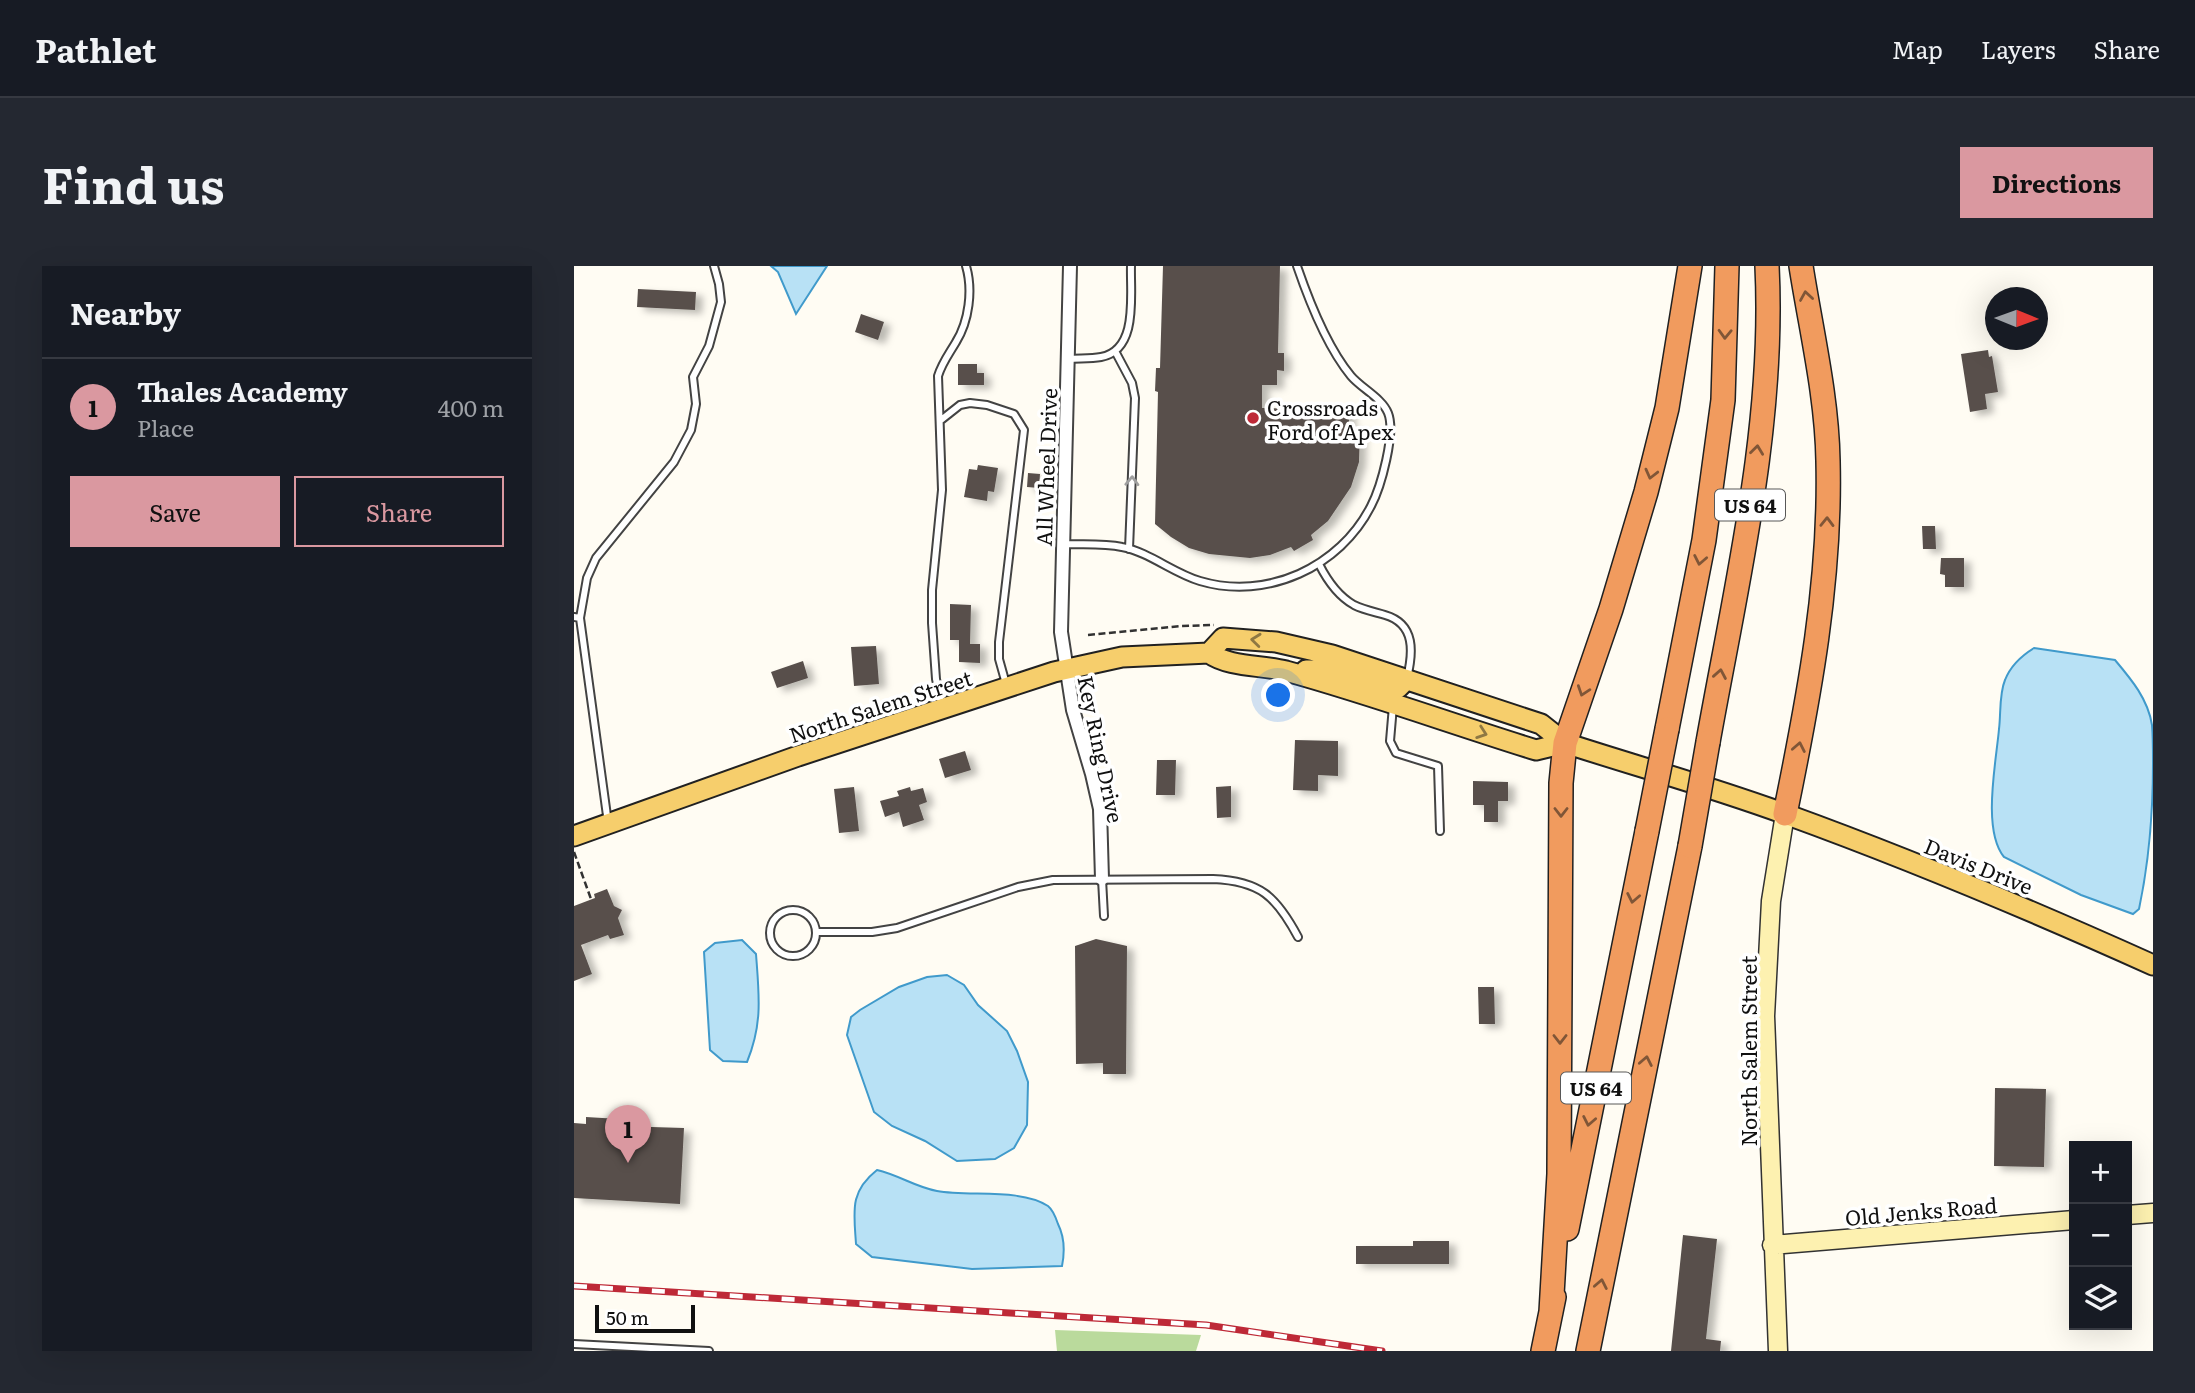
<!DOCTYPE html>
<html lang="en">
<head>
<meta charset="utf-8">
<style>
  :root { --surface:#171b24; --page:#242831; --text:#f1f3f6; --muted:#9ea1a6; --line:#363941; --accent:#da98a0 }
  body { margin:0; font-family:Literata,serif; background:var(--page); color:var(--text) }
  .controls { position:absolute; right:21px; bottom:21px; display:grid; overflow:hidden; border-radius:0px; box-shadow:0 7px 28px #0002 }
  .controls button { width:63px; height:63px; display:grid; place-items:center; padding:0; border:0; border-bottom:2px solid var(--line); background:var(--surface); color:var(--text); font:35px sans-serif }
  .compass { position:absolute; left:1411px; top:21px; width:63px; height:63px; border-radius:50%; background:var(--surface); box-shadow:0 7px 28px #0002; rotate:91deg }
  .scale { position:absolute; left:21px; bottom:18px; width:100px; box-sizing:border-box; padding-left:7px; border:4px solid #101010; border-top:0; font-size:19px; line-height:24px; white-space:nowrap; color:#101010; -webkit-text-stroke:5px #fff; paint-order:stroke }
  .you { position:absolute; left:705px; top:430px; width:24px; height:24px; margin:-18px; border:5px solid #fff; border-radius:50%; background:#1a73e8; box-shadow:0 0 0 10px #1a73e833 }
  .badge { display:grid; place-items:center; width:46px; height:46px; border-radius:50%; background:var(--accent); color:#111; font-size:23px; font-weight:700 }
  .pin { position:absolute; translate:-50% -58px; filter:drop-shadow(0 2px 4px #0008) }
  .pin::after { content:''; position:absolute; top:37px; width:24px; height:21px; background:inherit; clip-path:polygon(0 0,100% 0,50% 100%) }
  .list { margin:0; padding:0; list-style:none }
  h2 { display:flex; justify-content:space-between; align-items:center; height:91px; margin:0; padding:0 28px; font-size:30px }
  h2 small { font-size:23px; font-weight:400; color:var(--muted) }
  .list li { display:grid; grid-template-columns:46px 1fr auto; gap:21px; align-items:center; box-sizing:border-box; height:98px; padding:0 28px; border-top:2px solid var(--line) }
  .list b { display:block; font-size:26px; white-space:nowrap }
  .list p { margin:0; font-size:23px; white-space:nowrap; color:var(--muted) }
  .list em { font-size:23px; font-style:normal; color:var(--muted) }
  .actions { display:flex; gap:14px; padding:21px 28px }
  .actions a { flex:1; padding:16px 0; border:2px solid var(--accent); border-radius:0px; text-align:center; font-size:24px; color:var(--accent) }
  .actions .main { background:var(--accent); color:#111 }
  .icon { flex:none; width:38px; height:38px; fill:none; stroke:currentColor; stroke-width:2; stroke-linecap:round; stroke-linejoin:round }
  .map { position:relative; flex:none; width:1579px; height:1085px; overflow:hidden; border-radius:0px }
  header { display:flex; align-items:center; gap:42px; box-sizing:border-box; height:98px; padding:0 35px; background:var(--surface); border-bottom:2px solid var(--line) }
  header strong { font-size:33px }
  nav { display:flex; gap:38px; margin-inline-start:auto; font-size:24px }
  .intro { display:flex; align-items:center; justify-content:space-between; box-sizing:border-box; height:168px; padding:0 42px }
  h1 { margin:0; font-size:49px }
  .button { padding:18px 32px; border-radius:0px; background:var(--accent); color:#111; font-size:24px; font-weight:700 }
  main { display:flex; gap:42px; padding:0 42px }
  aside { flex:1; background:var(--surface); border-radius:0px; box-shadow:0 7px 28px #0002 }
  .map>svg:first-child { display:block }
</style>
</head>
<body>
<header>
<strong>Pathlet</strong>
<nav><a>Map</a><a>Layers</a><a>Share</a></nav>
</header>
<div class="intro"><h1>Find us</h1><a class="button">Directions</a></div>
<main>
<aside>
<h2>Nearby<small></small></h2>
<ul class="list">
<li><span class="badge">1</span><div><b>Thales Academy</b><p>Place</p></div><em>400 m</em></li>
</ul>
<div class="actions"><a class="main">Save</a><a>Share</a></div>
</aside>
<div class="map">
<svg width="1579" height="1085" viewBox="0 0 1579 1085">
  <defs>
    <filter id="shadow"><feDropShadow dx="7" dy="4" stdDeviation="3.5" flood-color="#0004"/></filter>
  </defs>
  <rect width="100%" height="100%" fill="#fffcf3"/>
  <path fill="#bada9c" d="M481,1064L627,1069L622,1085H483Z"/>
  <path fill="#b8e1f5" stroke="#409acb" stroke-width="2" d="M197,0H253L222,48L204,6Z
    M1460,382L1541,394C1557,413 1574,433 1578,459C1579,471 1579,485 1579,497C1579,546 1575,596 1565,643L1559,648L1507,629L1430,591C1408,564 1422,497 1425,463C1427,448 1425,428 1431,414C1436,401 1447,390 1460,382Z
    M168,674L182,688C185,729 189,757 173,796L149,795L136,784L130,686L141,677Z
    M373,709L390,719L404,739L433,765L443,785L454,816L453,859L440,882L421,893L383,895L351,875L318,860L300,846L273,769L277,751L286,744L325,721L353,711Z
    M303,904C325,909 341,921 363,925C395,931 447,922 474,940C479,944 482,952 484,958C491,972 491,985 488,1000L398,1003L298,991L282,978C280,946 275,926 303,904Z"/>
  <path fill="#58504c" filter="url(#shadow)" d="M589,0H706L704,87H710V105L703,104V119H688V142L775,144V161H786L785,196L777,221L754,255L737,269L739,274L720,285L717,281L696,289L676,292L635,288L615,282L597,271L581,258L584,126L581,125L582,102H586Z
    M64,23L122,26L121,44L63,41Z
    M287,48L310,56L304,74L281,66Z
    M1414,84L1415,91L1418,90L1424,126L1411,128L1413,143L1396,146L1387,88Z
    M384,98H403V107H410V119H384Z
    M404,199L424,202L420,226L414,225L413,235L390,231L395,203L403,204Z
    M454,207L466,208L465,222L453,221Z
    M1348,260H1361L1362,283H1349Z
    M1367,292H1390V321H1371V309L1366,308Z
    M376,338L397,339L396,378H406V397L385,396V374H376Z
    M302,380L305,418L280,420L277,381Z
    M229,395L234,412L203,422L197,406Z
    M721,474L764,475V510L744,509V525L719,524Z
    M391,485L397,504L371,512L365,493Z
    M583,494H602L601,529H582Z
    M899,515L934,516V535H924V556H910V539H899Z
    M657,520V551L643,552L642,521Z
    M280,521L285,565L265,567L260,523Z
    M336,521L337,525L349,522L353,536L345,539L350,554L329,561L325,546L311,551L306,535L325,530L323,525Z
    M33,623L40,640L48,644L44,652L50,669L36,673L34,669L7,679L18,708L0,715V640L21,632L20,628Z
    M522,673L553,680L552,808H529V797L502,798L501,680Z
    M904,721H920L921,758H905Z
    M1421,822L1472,823L1470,901L1420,900Z
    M12,851L45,853V860L110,862L106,938L0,932V857L12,858Z
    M1109,969L1143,973L1132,1073L1147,1075L1146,1085H1097Z
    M839,975H875V998H782V980H839Z"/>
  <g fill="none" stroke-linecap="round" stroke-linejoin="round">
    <g stroke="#434343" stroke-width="10">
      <path id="lane" d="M541,85L558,117L561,132L555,283
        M494,93C505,92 516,93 527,91C565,84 556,28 557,0
        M367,154L386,139L396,137L413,139L440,148L450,164L425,376V393L432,418
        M490,278C509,279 529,277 548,281C575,286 599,307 626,315C693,335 766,301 797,240C807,221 822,167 814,147C808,132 787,122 777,110C753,81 735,35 723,0
        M745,298C753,314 764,330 780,339C790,344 801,346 811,349C842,358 839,387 833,412
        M0,351L6,352L13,312L22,292L100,196L117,164L122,138L119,111L135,80L147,36L145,18L140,0
        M6,352L34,557
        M819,440L816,475L822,487L864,500L866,565
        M368,441L362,413L358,357V324L368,224L364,110C368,97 375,88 382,76C395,55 399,24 392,0
        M528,613L530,650
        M196 667a23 23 0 1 1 46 0a23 23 0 1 1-46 0Z
        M242,666H298L323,662L444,621L479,614L639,613C686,615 702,630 724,671
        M0,1078L135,1085"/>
    </g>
    <g stroke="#434343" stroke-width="16">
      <path id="street" d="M496,0L487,366L499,444L518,508L526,543L528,613"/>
    </g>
    <g stroke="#323232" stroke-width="21">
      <path id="secondary" d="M1553,949L1579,947
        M1198,979L1500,954
        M1204,1085L1191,750L1197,635L1211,548"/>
    </g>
    <g stroke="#212121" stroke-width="23">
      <path id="primary" d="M635,387L649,372L702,376L758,389L967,458L991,477C1065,501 1141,522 1214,549C1338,594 1459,645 1579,699
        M732,404H756L818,423L824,422L832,414
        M0,570L224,490L480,406L548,391L635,387C654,401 688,399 712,405C796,428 878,458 962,484L991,477"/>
    </g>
    <g stroke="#212121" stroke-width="26">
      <path id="highway" d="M1093,463L1130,274L1149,134L1153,0
        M1134,476C1162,319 1201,160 1193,0
        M1211,548C1235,431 1257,315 1254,195C1253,130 1237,64 1227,0
        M993,963L1073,565
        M977,1046L985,908L987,517L991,477L1037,343L1072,226L1093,142L1116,0
        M969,1085L980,1031
        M1014,1085L1116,580"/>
    </g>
    <path stroke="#323232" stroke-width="2.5" stroke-dasharray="7 3.5" stroke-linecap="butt" d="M514,369L607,360L640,359
      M0,586L17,633"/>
    <use href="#lane" stroke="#fff" stroke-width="6"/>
    <use href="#street" stroke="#fff" stroke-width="12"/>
    <use href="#secondary" stroke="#fdf1b0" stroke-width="18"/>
    <use href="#primary" stroke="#f6ce6c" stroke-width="19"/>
    <use href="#highway" stroke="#f19b5e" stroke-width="23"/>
    <g stroke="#be2937" stroke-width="7">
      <path id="rail" d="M0,1020L632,1059L808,1085"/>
    </g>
    <use href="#rail" stroke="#fff" stroke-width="4.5" stroke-dasharray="13" stroke-linecap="butt"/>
    <g stroke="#212121" stroke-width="26" stroke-linecap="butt">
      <path id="highway-bridge" d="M1073,565L1093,463
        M1116,580L1134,476"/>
    </g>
    <use href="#highway-bridge" stroke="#f19b5e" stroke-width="23"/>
  </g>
  <defs><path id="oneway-chevron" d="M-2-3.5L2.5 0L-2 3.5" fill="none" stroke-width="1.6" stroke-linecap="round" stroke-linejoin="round" transform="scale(1.75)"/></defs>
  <g stroke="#805637">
    <use href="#oneway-chevron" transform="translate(1232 30) rotate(-99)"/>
    <use href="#oneway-chevron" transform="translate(1151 68) rotate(92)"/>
    <use href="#oneway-chevron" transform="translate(1183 184) rotate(-83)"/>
    <use href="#oneway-chevron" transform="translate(1077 208) rotate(104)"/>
    <use href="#oneway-chevron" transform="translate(1253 256) rotate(-89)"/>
    <use href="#oneway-chevron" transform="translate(1126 294) rotate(101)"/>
    <use href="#oneway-chevron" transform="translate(1146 408) rotate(-80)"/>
    <use href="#oneway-chevron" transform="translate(1009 425) rotate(109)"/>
    <use href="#oneway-chevron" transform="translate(1225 481) rotate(-79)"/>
    <use href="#oneway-chevron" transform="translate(987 546) rotate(90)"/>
    <use href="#oneway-chevron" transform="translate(1059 632) rotate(101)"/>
    <use href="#oneway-chevron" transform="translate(986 773) rotate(90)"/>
    <use href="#oneway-chevron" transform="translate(1072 795) rotate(-79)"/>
    <use href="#oneway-chevron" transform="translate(1015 855) rotate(101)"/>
    <use href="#oneway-chevron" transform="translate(1027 1018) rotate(-79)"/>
  </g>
  <use stroke="#9f9f9f" href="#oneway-chevron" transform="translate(558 215) rotate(-88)"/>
  <g stroke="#8e7843">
    <use href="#oneway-chevron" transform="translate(682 374) rotate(-174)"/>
    <use href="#oneway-chevron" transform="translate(908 467) rotate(19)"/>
  </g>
  <circle fill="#be2937" stroke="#fff" stroke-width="2.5" cx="679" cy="152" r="7"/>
  <g text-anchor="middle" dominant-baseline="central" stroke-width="7" stroke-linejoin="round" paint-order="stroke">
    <g fill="#fff" stroke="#585858" stroke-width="2">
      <rect x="1141" y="223.5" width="70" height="31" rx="5"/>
      <rect x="987" y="806.5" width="70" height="31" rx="5"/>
    </g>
    <g font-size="19" font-weight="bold" fill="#101010">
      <text x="1176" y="239">US 64</text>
      <text x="1022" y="822">US 64</text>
    </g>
    <g font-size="21" fill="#101010" stroke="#fff" text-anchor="start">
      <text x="693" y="140">Crossroads<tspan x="693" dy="24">Ford of Apex</tspan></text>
    </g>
    <g font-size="21" fill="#101010" stroke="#fff">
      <text transform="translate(471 201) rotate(-88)">All Wheel Drive</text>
      <text transform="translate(306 439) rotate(-18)">North Salem Street</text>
      <text transform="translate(528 483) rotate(78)">Key Ring Drive</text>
      <text transform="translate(1405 599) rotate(22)">Davis Drive</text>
      <text transform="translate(1173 785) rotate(-90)">North Salem Street</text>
      <text transform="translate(1347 944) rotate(-5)">Old Jenks Road</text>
    </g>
  </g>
</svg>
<div class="controls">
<button>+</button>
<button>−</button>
<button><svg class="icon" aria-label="layers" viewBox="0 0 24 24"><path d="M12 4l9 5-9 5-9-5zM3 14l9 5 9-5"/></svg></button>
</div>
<svg class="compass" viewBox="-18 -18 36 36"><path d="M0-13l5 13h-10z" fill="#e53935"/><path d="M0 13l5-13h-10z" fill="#9ea1a6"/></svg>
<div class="scale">50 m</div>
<div class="you"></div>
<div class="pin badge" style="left:54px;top:897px">1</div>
</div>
</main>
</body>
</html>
